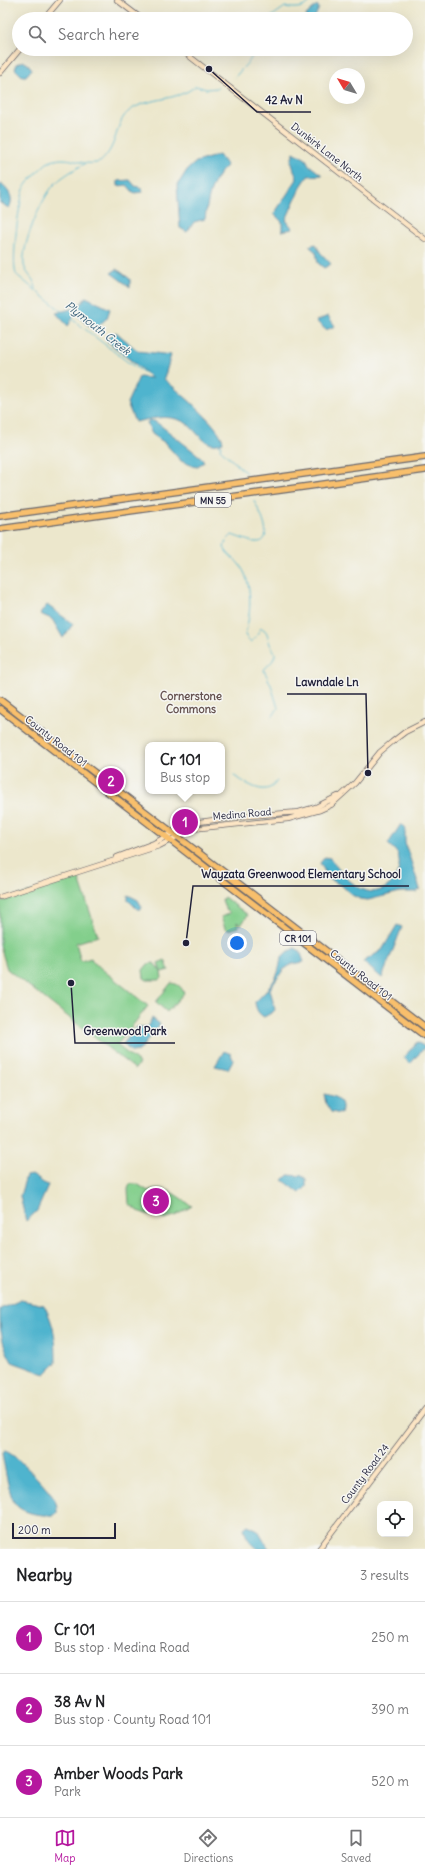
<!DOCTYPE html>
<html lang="en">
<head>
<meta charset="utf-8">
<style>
  :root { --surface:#fff; --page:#f2f2f2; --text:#202124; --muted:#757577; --line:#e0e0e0; --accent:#b5179e }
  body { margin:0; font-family:Delius,sans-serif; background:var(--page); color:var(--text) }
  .controls { position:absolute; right:12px; bottom:12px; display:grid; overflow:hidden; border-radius:8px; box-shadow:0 4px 16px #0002 }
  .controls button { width:36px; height:36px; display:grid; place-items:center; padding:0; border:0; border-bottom:1px solid var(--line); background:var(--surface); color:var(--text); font:20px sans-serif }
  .compass { position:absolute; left:329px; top:68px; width:36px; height:36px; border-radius:50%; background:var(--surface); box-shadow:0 4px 16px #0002; rotate:308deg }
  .scale { position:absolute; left:12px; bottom:10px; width:104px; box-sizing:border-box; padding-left:4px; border:2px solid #22223b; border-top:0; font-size:11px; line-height:14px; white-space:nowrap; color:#22223b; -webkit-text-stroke:3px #f6f6f2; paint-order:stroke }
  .you { position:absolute; left:237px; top:943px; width:14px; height:14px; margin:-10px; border:3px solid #fff; border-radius:50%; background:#1a73e8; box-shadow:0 0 0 6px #1a73e833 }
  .badge { display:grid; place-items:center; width:26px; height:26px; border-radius:50%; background:var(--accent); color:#fff; font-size:13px; font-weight:700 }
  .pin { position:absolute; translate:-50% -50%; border:2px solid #fff; box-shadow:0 1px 4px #0006 }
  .popup { position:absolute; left:145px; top:742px; width:80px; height:52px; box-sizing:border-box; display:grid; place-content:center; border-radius:8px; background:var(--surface); filter:drop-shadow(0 1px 3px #0005); font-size:13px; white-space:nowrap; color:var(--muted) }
  .popup b { font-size:15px; color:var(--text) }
  .popup::after { content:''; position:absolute; left:50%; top:100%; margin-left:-8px; border:8px solid transparent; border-top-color:var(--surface) }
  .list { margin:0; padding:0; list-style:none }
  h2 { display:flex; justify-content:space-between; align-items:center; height:52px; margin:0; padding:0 16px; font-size:17px }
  h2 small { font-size:13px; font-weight:400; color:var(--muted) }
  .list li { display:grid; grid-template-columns:26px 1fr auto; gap:12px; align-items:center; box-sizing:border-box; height:72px; padding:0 16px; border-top:1px solid var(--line) }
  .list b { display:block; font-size:15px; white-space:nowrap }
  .list p { margin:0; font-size:13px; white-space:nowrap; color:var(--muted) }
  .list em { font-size:13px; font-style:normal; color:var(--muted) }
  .icon { flex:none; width:22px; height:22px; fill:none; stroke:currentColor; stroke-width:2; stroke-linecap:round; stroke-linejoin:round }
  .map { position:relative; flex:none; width:425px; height:1549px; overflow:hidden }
  .search { position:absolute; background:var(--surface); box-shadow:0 4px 16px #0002; left:12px; right:12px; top:12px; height:44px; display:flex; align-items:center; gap:10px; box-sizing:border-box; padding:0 14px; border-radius:22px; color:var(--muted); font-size:15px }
  .sheet { height:268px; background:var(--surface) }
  nav { display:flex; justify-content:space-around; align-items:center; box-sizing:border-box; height:56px; border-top:1px solid var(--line); background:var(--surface); font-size:11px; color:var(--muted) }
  nav a { display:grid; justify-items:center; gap:2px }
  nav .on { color:var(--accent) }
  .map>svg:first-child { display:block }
</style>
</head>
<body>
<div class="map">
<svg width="425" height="1549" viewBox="0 0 425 1549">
  <rect width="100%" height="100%" fill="#f6f6f2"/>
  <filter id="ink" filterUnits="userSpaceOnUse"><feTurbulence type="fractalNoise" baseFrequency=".025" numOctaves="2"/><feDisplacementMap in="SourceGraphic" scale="8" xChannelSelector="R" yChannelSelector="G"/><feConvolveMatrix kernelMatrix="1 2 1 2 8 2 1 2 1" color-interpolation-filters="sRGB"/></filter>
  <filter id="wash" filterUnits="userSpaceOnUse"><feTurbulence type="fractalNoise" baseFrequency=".012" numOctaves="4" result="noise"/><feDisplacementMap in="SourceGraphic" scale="16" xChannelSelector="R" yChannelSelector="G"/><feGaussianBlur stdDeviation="0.9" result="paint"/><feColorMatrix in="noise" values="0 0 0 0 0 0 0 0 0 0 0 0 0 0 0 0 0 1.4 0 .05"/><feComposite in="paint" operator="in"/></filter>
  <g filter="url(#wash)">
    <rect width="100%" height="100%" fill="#ece7cc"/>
    <path fill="#83cf8c" stroke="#527864" d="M78,876L98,936L76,943L81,961L91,958L93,962L148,1006L117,1045L139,1063L135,1069L7,969L0,945V902Z
      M224,897L248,915L241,925L237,922L238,927L228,930L225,928L221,917L230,913L226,910L222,900Z
      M165,960L169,970L161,972L162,978L159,980H147L144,978L143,970L148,964L154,963L161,972L158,963Z
      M171,983C178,984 181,986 184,993L167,1012L156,1002Z
      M130,1184H137L148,1191C164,1183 178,1197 192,1206L175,1216L163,1219L140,1212L129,1204L128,1189Z"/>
    <path fill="#4fb4ce" stroke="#386b84" d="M317,5L319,8L314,19H307L306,15Z
      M23,61L28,64L32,69L26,76H22L15,69L17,64Z
      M294,152L306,159L309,165L322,175L308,176L300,188L286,220L293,229L282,231V222L274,214L297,179L291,161Z
      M219,155L227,166C211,180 208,199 205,219L194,222L187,232L180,228L177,186L187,170L196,162Z
      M130,180L135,186L142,188L143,192L134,193L127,185L118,186V181Z
      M0,183C8,190 15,197 9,208L0,203Z
      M316,244C319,253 325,257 331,264L324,268L318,263L316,252L309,246Z
      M117,269L130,279V287L111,273Z
      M86,297L110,309L107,318L94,330L81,319L77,311L68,326L56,313L78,307Z
      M328,316L335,326L326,330L316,321Z
      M116,332L138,351L171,355L164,379C177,390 221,426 223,442C204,452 196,426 182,421C166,414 151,419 135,422L127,403L139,377L152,378L106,340Z
      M149,420L154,421L160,425L202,458L204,462L196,467L181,461L165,443L152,434L147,423Z
      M47,605L73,624L63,638L52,619L40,614Z
      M401,824L405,828V843L419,886L420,889L417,892H400L368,900L360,899L352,895L341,885L329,879L320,863L325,857L330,858C339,870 352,887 367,891C387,896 406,872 397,853C395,850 391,847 388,844Z
      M128,895L138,900L142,907L141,909H137L128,900Z
      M397,925L402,927L382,978L363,962L382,950Z
      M295,948L300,951L304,962L292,964L283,970L270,989L275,1010L273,1012L264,1017C258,1014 256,1009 255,1002C263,995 272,985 277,975C283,959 276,957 295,948Z
      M152,1018L160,1024L139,1051L132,1052L123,1044L137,1027H147Z
      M417,1042L425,1047L410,1064L404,1057Z
      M224,1051L231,1054L233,1060L228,1069L215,1066Z
      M324,1094C337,1097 345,1100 341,1114L331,1112L326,1104Z
      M32,1175L48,1186L37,1211L26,1221L20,1196L26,1176Z
      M288,1175L302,1176L306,1179V1187L300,1193L283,1180Z
      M21,1300L44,1305C55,1326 56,1340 56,1363L45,1374L12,1362C1,1342 0,1331 0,1309Z
      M4,1451C15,1452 49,1490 55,1500C57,1504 57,1508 57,1513L54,1515C43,1516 24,1514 16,1505C9,1497 4,1464 2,1453Z
      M248,1525L258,1530L269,1549H258C250,1542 246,1538 244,1528Z"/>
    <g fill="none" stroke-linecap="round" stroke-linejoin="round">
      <path stroke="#4fb4ce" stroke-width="1" d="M268,19L285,7C295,9 305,9 312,0
        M235,77L250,60L255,49
        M36,289C35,278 26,275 24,265C21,246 41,199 54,185C62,176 74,170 84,164
        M63,312C57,307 18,277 16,274C11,262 19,199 25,187C26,183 44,165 47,163C69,152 80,168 100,162C119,146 114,124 128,112C144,97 177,102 196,86L206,89L218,88
        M72,319L129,363L153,378
        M219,444L221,445L220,449L246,473
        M254,501C258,508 277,543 256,542C250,542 238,537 232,535L227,540L224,547C227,555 233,557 238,563C254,581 251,614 245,635L250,642L255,638L261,628C269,631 267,637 270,644C272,649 277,652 274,658C272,663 267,665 264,670L271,685L278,708L273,716
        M234,776C247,783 266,799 277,781"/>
    </g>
  </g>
  <g filter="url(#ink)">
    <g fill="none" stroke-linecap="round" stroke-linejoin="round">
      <g stroke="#69676e" stroke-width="6">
        <path id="secondary" d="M117,0L142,19
          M44,19L60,0
          M180,49L425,239
          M0,73L20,49
          M117,857L154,843L192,823L236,817L299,812L316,807L338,796
          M0,897L159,846L192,829L288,819L320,810L331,805L355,783L380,752L392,742L405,732L425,722
          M319,1549L425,1409"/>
      </g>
      <g stroke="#69676e" stroke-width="8">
        <path id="primary" d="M0,516L425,457
          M0,529L425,470
          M0,700L425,1027
          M0,709L425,1036"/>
      </g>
      <use href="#secondary" stroke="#fce5c4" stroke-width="4.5"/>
      <use href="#primary" stroke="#f8bf6c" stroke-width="5.5"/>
    </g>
  </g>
  <g text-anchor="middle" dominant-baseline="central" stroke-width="3" stroke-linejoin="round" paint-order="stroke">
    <g fill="#f6f6f2" stroke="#626272" stroke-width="1">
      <rect x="195" y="493" width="36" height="14" rx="3"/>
      <rect x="280" y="931" width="36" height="14" rx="3"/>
    </g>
    <g font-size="9" font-weight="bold" fill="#22223b">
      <text x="213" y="500">MN 55</text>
      <text x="298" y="938">CR 101</text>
    </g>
    <g font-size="10" fill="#22223b" stroke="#f6f6f2">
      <text transform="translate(327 152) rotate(38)">Dunkirk Lane North</text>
      <text transform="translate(56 741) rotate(38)">County Road 101</text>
      <text transform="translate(242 814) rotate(-5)">Medina Road</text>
      <text transform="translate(361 975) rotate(38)">County Road 101</text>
      <text transform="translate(365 1474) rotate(-53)">County Road 24</text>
    </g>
    <g font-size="11" font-style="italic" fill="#345c76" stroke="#f6f6f2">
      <text transform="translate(98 328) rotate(38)">Plymouth Creek</text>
    </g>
    <g font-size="11" font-weight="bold" fill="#665351" stroke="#f6f6f2">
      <text x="191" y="696">Cornerstone<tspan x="191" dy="13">Commons</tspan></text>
    </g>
  </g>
  <path fill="none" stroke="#22223b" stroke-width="1.5" d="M209 69L257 112H311M368 773L366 694H287M186 943L193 886H409M71 983L75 1043H175"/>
  <g fill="#22223b" stroke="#f6f6f2" stroke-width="1.5">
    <circle cx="209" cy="69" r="4"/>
    <circle cx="368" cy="773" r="4"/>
    <circle cx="186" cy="943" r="4"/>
    <circle cx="71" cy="983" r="4"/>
  </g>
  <g font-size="11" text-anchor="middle" font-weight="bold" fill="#22223b" stroke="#f6f6f2" stroke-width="3" stroke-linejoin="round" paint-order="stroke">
    <text x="284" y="104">42 Av N</text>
    <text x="327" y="686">Lawndale Ln</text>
    <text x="301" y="878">Wayzata Greenwood Elementary School</text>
    <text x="125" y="1035">Greenwood Park</text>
  </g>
</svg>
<div class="controls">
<button><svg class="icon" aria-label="locate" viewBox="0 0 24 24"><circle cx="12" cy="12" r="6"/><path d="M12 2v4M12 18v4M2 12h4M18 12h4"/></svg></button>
</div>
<svg class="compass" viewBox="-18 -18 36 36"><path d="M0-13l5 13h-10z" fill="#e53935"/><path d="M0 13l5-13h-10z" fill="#757577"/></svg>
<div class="scale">200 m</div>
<div class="you"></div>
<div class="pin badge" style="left:185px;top:822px">1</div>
<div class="popup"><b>Cr 101</b>Bus stop</div>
<div class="pin badge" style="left:111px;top:781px">2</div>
<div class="pin badge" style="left:156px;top:1201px">3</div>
<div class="search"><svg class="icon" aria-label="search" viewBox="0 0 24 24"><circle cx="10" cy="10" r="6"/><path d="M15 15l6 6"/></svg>Search here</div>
</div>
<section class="sheet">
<h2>Nearby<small>3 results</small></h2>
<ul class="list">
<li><span class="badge">1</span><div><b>Cr 101</b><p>Bus stop · Medina Road</p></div><em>250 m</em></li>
<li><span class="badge">2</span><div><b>38 Av N</b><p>Bus stop · County Road 101</p></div><em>390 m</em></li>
<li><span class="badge">3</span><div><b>Amber Woods Park</b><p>Park</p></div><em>520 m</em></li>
</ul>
</section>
<nav>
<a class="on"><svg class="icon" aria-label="map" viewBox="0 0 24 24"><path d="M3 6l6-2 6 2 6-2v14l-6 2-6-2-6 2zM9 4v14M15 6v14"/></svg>Map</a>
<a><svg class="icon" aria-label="directions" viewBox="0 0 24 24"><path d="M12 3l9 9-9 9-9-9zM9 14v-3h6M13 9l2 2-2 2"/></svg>Directions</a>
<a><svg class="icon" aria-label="saved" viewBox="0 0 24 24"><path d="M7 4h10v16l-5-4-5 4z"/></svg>Saved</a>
</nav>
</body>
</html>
